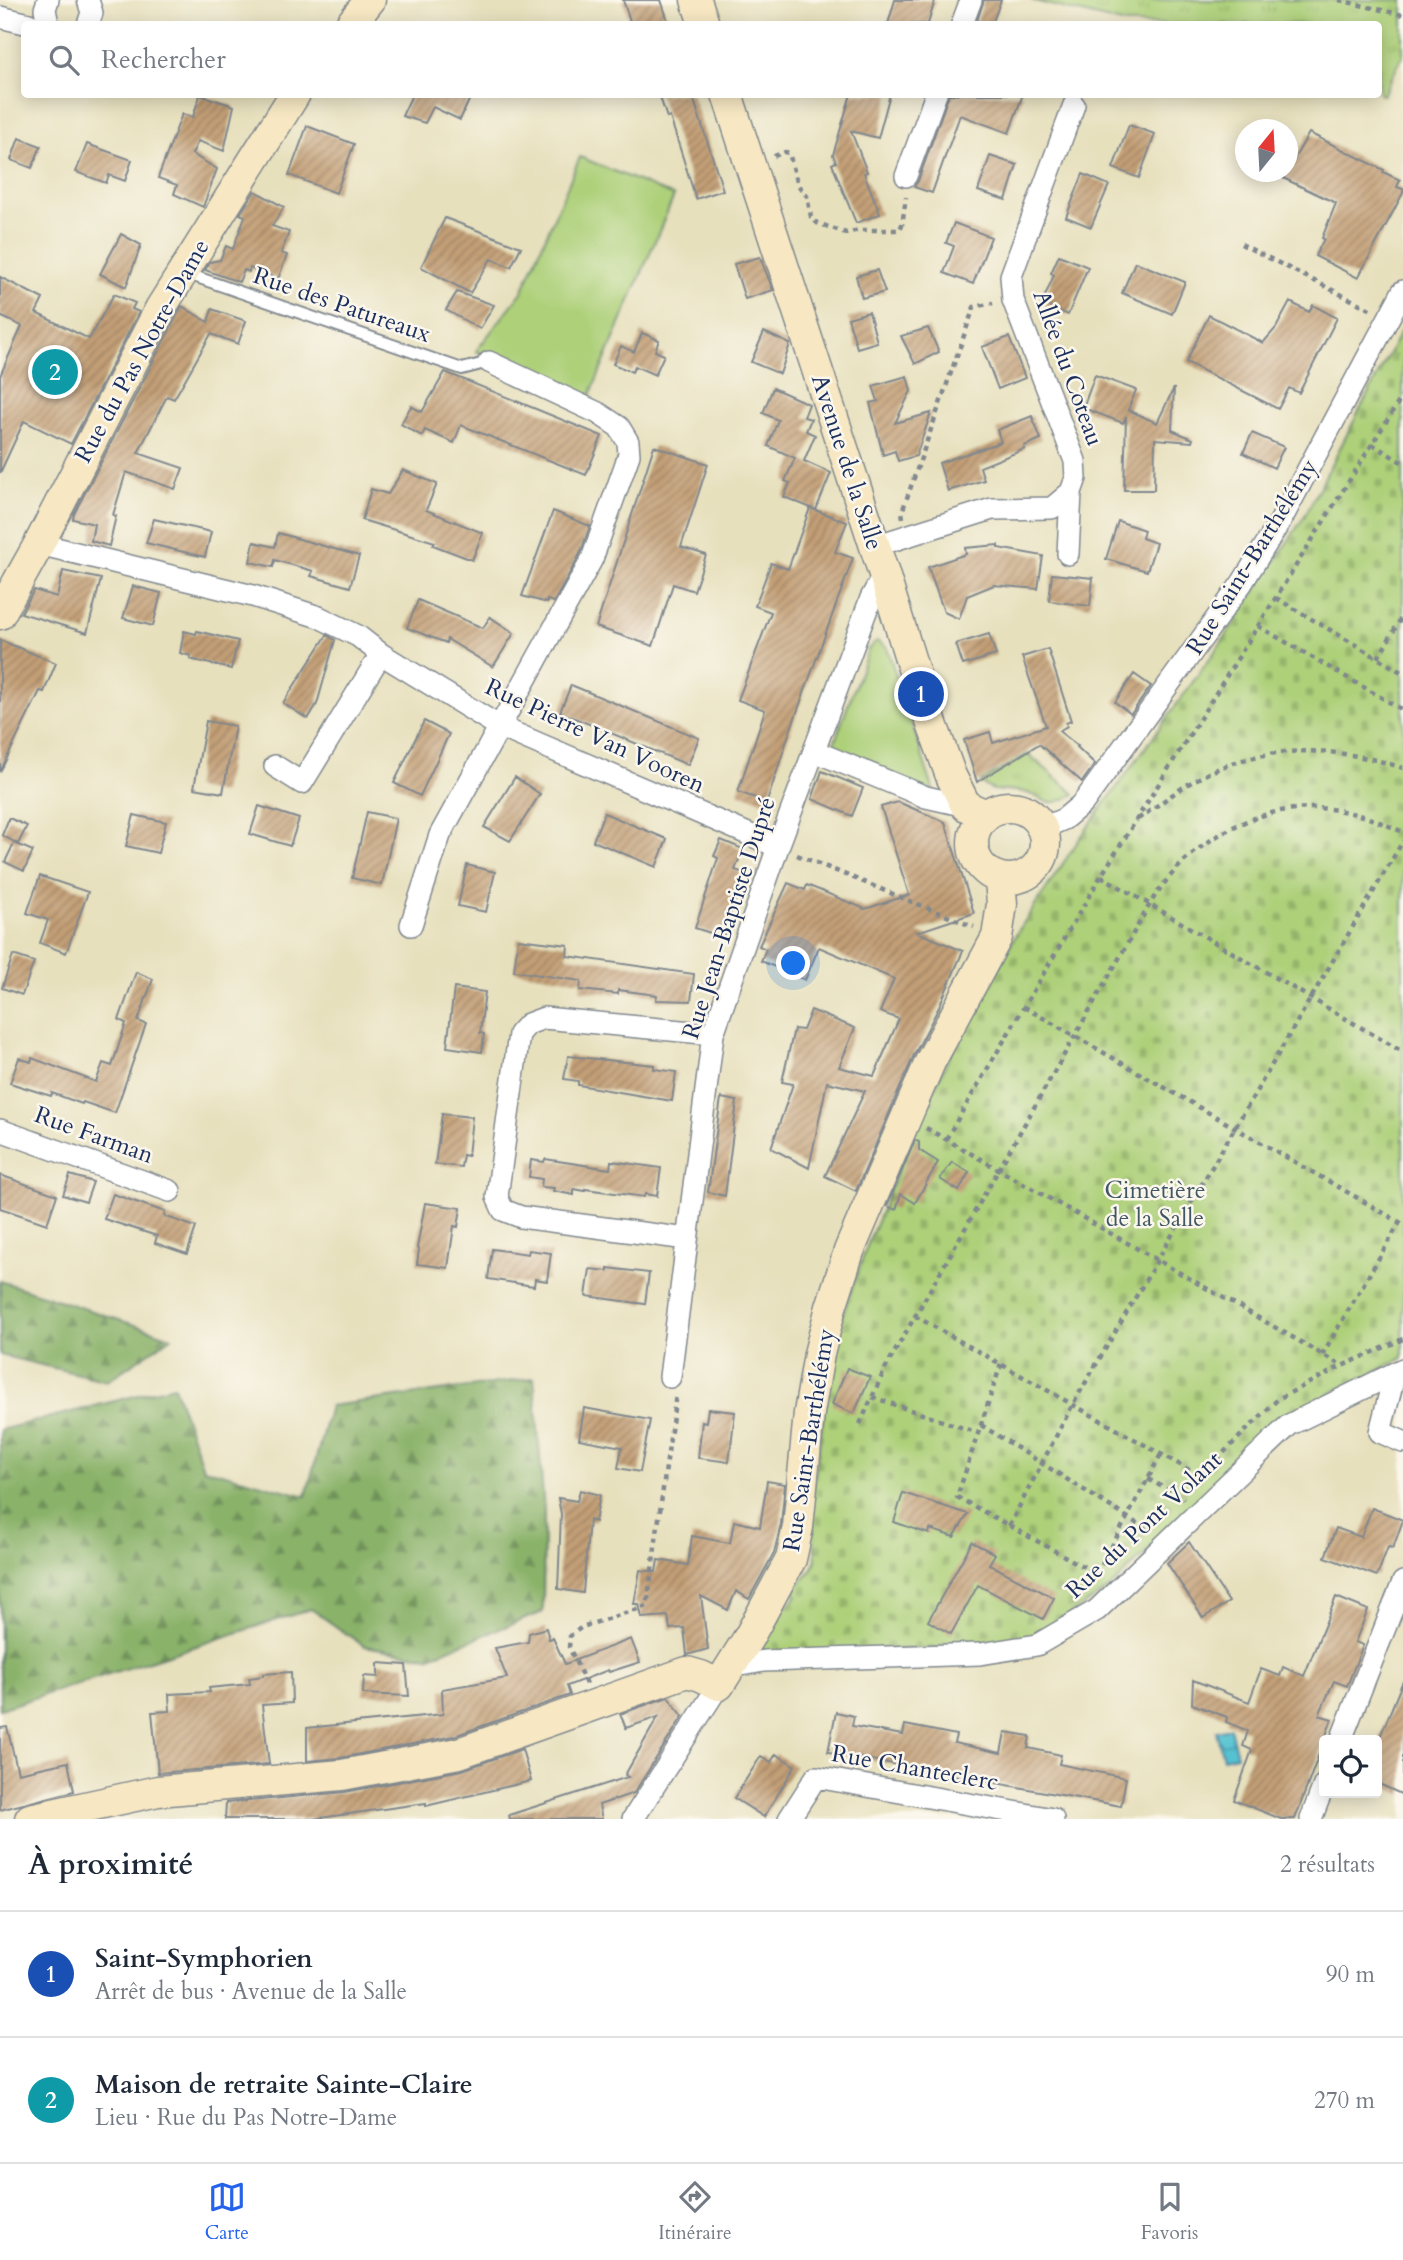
<!DOCTYPE html>
<html lang="fr">
<head>
<meta charset="utf-8">
<style>
  :root { --surface:#fff; --page:#f6f6f7; --text:#1f2937; --muted:#747a83; --line:#e0e1e3; --accent:#2563eb }
  body { margin:0; font-family:Cardo,serif; background:var(--page); color:var(--text) }
  .controls { position:absolute; right:21px; bottom:21px; display:grid; overflow:hidden; border-radius:7px; box-shadow:0 4px 18px #0003 }
  .controls button { width:63px; height:63px; display:grid; place-items:center; padding:0; border:0; border-bottom:2px solid var(--line); background:var(--surface); color:var(--text); font:35px sans-serif }
  .compass { position:absolute; left:1235px; top:119px; width:63px; height:63px; border-radius:50%; background:var(--surface); box-shadow:0 4px 18px #0003; rotate:18deg }
  .you { position:absolute; left:794px; top:964px; width:24px; height:24px; margin:-18px; border:5px solid #fff; border-radius:50%; background:#1a73e8; box-shadow:0 0 0 10px #1a73e833 }
  .badge { display:grid; place-items:center; width:46px; height:46px; border-radius:50%; background:var(--accent); color:#fff; font-size:23px; font-weight:700 }
  .pin { position:absolute; translate:-50% -50%; border:4px solid #fff; box-shadow:0 2px 7px #0006 }
  .list { margin:0; padding:0; list-style:none }
  h2 { display:flex; justify-content:space-between; align-items:center; height:91px; margin:0; padding:0 28px; font-size:30px }
  h2 small { font-size:23px; font-weight:400; color:var(--muted) }
  .list li { display:grid; grid-template-columns:46px 1fr auto; gap:21px; align-items:center; box-sizing:border-box; height:126px; padding:0 28px; border-top:2px solid var(--line) }
  .list b { display:block; font-size:26px; white-space:nowrap }
  .list p { margin:0; font-size:23px; white-space:nowrap; color:var(--muted) }
  .list em { font-size:23px; font-style:normal; color:var(--muted) }
  .icon { flex:none; width:38px; height:38px; fill:none; stroke:currentColor; stroke-width:2; stroke-linecap:round; stroke-linejoin:round }
  .map { position:relative; flex:none; width:1403px; height:1819px; overflow:hidden }
  .search { position:absolute; background:var(--surface); box-shadow:0 4px 18px #0003; left:21px; right:21px; top:21px; height:77px; display:flex; align-items:center; gap:18px; box-sizing:border-box; padding:0 24px; border-radius:7px; color:var(--muted); font-size:26px }
  .sheet { height:343px; background:var(--surface) }
  nav { display:flex; justify-content:space-around; align-items:center; box-sizing:border-box; height:98px; border-top:2px solid var(--line); background:var(--surface); font-size:19px; color:var(--muted) }
  nav a { display:grid; justify-items:center; gap:4px }
  nav .on { color:var(--accent) }
  .map>svg:first-child { display:block }
</style>
</head>
<body>
<div class="map">
<svg width="1403" height="1819" viewBox="0 0 1403 1819">
  <defs>
    <pattern id="grass-tufts" width="24" height="20" patternUnits="userSpaceOnUse" patternTransform="scale(1.75)"><rect width="24" height="20" fill="#add079"/><path d="M3 7l-1-3M5 7V3M7 7l1-3M15 17l-1-3M17 17v-4M19 17l1-3" fill="none" stroke="#94b36b"/></pattern>
    <pattern id="forest-firs" width="22" height="20" patternUnits="userSpaceOnUse" patternTransform="scale(1.75)"><rect width="22" height="20" fill="#8ab269"/><path d="M5 1l3.5 6h-7zM16 11l3.5 6h-7z" fill="#70915a"/></pattern>
    <pattern id="cemetery-stones" width="16" height="16" patternUnits="userSpaceOnUse" patternTransform="scale(1.75)"><rect width="16" height="16" fill="#add079"/><path d="M2 7V4a2 2 0 0 1 4 0v3zM10 15v-3a2 2 0 0 1 4 0v3z" fill="#94b36b"/></pattern>
    <pattern id="water-waves" width="16" height="10" patternUnits="userSpaceOnUse" patternTransform="scale(1.75)"><rect width="16" height="10" fill="#57c2d1"/><path d="M0 5q4-4 8 0t8 0" fill="none" stroke="#479ead"/></pattern>
    <pattern id="building-hatch" width="6" height="6" patternUnits="userSpaceOnUse" patternTransform="scale(1.75)"><rect width="6" height="6" fill="#c39f76"/><path d="M-1 1l2-2M0 6l6-6M5 7l2-2" fill="none" stroke="#9e8264"/></pattern>
  </defs>
  <rect width="100%" height="100%" fill="#fbf7ec"/>
  <filter id="ink" filterUnits="userSpaceOnUse"><feTurbulence type="fractalNoise" baseFrequency=".0143" numOctaves="2"/><feDisplacementMap in="SourceGraphic" scale="14" xChannelSelector="R" yChannelSelector="G"/><feConvolveMatrix kernelMatrix="1 2 1 2 8 2 1 2 1" color-interpolation-filters="sRGB"/></filter>
  <filter id="wash" filterUnits="userSpaceOnUse"><feTurbulence type="fractalNoise" baseFrequency=".00686" numOctaves="4" result="noise"/><feDisplacementMap in="SourceGraphic" scale="28" xChannelSelector="R" yChannelSelector="G"/><feGaussianBlur stdDeviation="1.57" result="paint"/><feColorMatrix in="noise" values="0 0 0 0 0 0 0 0 0 0 0 0 0 0 0 0 0 1.4 0 .05"/><feComposite in="paint" operator="in"/></filter>
  <g filter="url(#wash)">
    <rect width="100%" height="100%" fill="#e7e0bd"/>
    <path fill="url(#grass-tufts)" stroke="#64806c" stroke-width="2" d="M1031,0H1403V55L1383,95L1379,94L1378,24H1125Z
      M1028,754L1075,794C1041,813 1045,794 1018,791C1001,789 995,795 981,782Z"/>
    <path fill="url(#forest-firs)" stroke="#527064" stroke-width="2" d="M0,1281L172,1337L107,1381L0,1355Z
      M534,1378L544,1510L543,1612L428,1657L364,1646L311,1609L0,1709V1430L174,1386L203,1468L306,1496L330,1406Z"/>
    <path fill="url(#cemetery-stones)" stroke="#64806c" stroke-width="2" d="M1403,327V1358L1285,1416L1109,1589L1039,1634L1026,1639L972,1647L759,1653L757,1649L785,1607L797,1596L793,1591L812,1570L816,1560L811,1507L833,1343L867,1246L911,1138L950,1055L1017,933L1078,841L1221,643L1304,517Z"/>
    <path fill="#add079" stroke="#64806c" stroke-width="2" d="M580,157L674,196L589,398L476,351L522,292Z
      M877,641L887,648L934,792L832,749L869,648Z"/>
    <path fill="url(#water-waves)" stroke="#397898" stroke-width="2" d="M1230,1728L1237,1755L1223,1758L1216,1731Z"/>
    <g id="blocks">
      <path fill="url(#building-hatch)" d="M623,0H661L669,24H631Z
        M895,0H935L928,24H888Z
        M984,0H1001L992,24H976Z
        M406,94H472L460,120L433,107L425,123L402,116L411,97Z
        M659,94H692L723,190L696,199L670,117L667,118Z
        M851,94H890L878,138L851,131L867,172L864,173L880,214L856,223L832,164L836,162L833,155Z
        M949,94H1023L1009,133L960,115L932,193L914,187L918,181Z
        M200,95L234,106L224,151L198,141L192,154L217,169L203,207L174,194L177,185L158,178L182,114L193,117Z
        M1129,125L1155,134L1139,178L1113,168Z
        M307,126L354,144L336,193L289,175Z
        M1309,133L1384,170L1383,172L1400,180L1397,187L1403,189V193L1358,278L1315,256L1324,239L1322,238L1336,203L1283,178Z
        M19,138L41,146L32,168L11,160Z
        M87,144L132,160L125,181L109,175L106,183L76,172Z
        M990,156L1017,165L1006,200L978,191Z
        M1083,174L1109,185L1091,227L1066,217Z
        M255,191L284,207L272,226L289,232L281,253L287,255L278,279L250,268L249,272L244,270L239,282L205,270L210,262L220,260L226,246L233,249L245,216L240,214Z
        M445,218L521,247L511,267L491,259L470,293L421,267Z
        M954,223L991,237L973,284L944,273L954,246L946,243Z
        M121,234L141,245L126,287L100,274Z
        M1059,255L1088,267L1068,315L1042,303L1054,275L1051,273Z
        M760,257L773,290L745,299L734,264Z
        M1135,262L1185,282L1172,314L1122,293Z
        M877,270L885,292L862,298L856,276Z
        M0,277L43,299L36,313L89,339L114,294L135,303L132,309L139,312L71,444L24,421L0,473V376L22,326L0,316Z
        M457,292L494,305L480,329L446,310Z
        M1290,302L1309,312L1313,305L1337,318L1299,393L1289,388L1278,409L1186,362L1209,315L1263,343L1276,328Z
        M182,306L208,322L212,309L246,321L238,344L211,334L174,399L167,396L138,453L183,468L175,489L126,472L113,515L116,516L109,546L91,541L94,524L73,519L74,514Z
        M869,312L877,342L857,348L848,318Z
        M928,328L939,352L915,364L901,336Z
        M764,332L790,344L780,374L751,362Z
        M642,333L659,340L655,351L664,355L655,375L635,366L632,372L613,364L621,346L634,352Z
        M1009,337L1025,378L998,389L982,347Z
        M445,372L602,436L586,475L461,425L454,443L425,430L422,436L401,424L411,406L422,412Z
        M1095,375L1136,390L1128,410L1157,423L1174,388L1172,430L1193,439L1192,442L1155,439L1154,490H1124L1126,416L1123,423L1083,408Z
        M907,376L911,391L895,423L931,413L916,456L898,461L895,451L883,455L870,403L878,401L873,386Z
        M773,388L809,404L804,417L811,419L806,431L815,435L804,461L831,473L816,510L784,497L790,483L785,481L795,458L768,446L778,420L763,413Z
        M1032,416L1041,439L1024,446L1025,449L980,467L984,480L948,491L939,463L1001,442L997,430Z
        M1252,433L1284,447L1274,468L1243,453Z
        M654,446L708,464L681,547L706,555L694,591L673,584L653,646L596,627Z
        M403,470L437,484L426,510L483,533L472,560L433,545L435,542L362,520L371,489L388,494Z
        M810,508L847,522L835,552L853,558L788,737L767,802L738,792L765,710L738,700L771,612L755,606L771,563L788,569Z
        M553,511L590,526L580,554L554,602L547,600V603L522,596Z
        M154,519L211,532L205,557L146,543Z
        M1118,521L1144,530L1142,538L1156,543L1147,571L1106,559Z
        M278,533L359,556L350,587L311,576L313,571L275,560L273,567L250,562L254,542L275,547Z
        M998,545V548L1043,556L1038,589L994,585L967,596L959,619L944,612L928,567L966,554L965,548Z
        M63,571L101,579L87,633L21,613L34,590L57,597Z
        M1052,574L1093,578L1090,606L1049,601Z
        M133,586L161,593L153,626L123,618Z
        M418,600L483,628L490,617L514,633L493,667L447,639L446,643L407,628Z
        M184,631L196,634L197,631L238,641L231,669L190,659L191,656L180,653Z
        M989,634L996,655L963,665L956,644Z
        M327,635L335,640L317,704L308,719L283,703Z
        M0,640L56,663L44,692L40,691L0,772Z
        M1048,649L1071,721L1066,723L1067,726L1059,731L1078,746L1077,747L1095,764L1082,782L1039,744L977,782L964,740L990,732L993,743L1046,726L1022,657Z
        M1134,674L1151,686L1131,714L1115,702Z
        M571,685L699,738L688,765L560,712Z
        M206,721L235,726L223,793L194,788Z
        M424,721L449,734L420,796L394,783Z
        M822,771L863,788L852,816L812,799Z
        M515,777L540,794L510,841L484,827Z
        M898,802L945,822L974,913L917,932L963,951L938,1009L914,1055L856,1191L825,1176L865,1091L827,1082L809,1168L771,1148L793,1084L782,1082L794,1029L803,1030L811,1010L855,1028L839,1067L874,1076L899,1019L880,1012L894,979L819,947L805,980L761,961L766,949L759,946L788,883L805,890L807,885L865,909L909,895L881,807Z
        M259,806L299,819L290,846L250,834Z
        M367,812L396,818L382,885L352,878Z
        M604,813L667,839L656,867L593,841Z
        M134,815L166,822L158,853L126,846Z
        M9,818L27,826L18,844L2,835Z
        M721,840L743,849L735,870L744,873L723,937L695,928L718,858L714,856Z
        M14,843L33,851L24,871L5,862Z
        M467,865L495,872L486,912L458,906Z
        M40,876L88,892L66,953L40,943L48,920L27,913Z
        M518,939L568,945L567,956L694,974L691,1001L656,1000L657,995L618,990V994L580,990L581,981L514,971Z
        M13,955L34,962L22,995L2,988Z
        M136,972L153,979L138,1021L146,1024L115,1113L83,1102L82,1104L52,1093L51,1096L10,1083L19,1058L31,1062L32,1058L96,1082L103,1063L112,1066L126,1023L119,1020Z
        M454,988L485,992L480,1033L484,1034L482,1052L447,1047Z
        M568,1056L654,1065V1069L676,1072L672,1101L578,1085V1081L564,1079Z
        M721,1098L737,1101L725,1196L708,1192Z
        M442,1114L472,1117L468,1156L463,1155L461,1167L435,1164Z
        M915,1140L919,1142V1150L938,1162L915,1203L901,1194L896,1210L887,1206Z
        M545,1159L610,1169L611,1161L661,1168L657,1196L645,1194L644,1197L585,1189V1191L574,1189V1195L553,1191L554,1188L541,1187L542,1179L529,1177L531,1160L544,1162Z
        M952,1162L969,1172L959,1191L940,1179Z
        M0,1175L57,1195L47,1224L0,1208Z
        M70,1175L93,1182L86,1202L63,1195Z
        M113,1194L165,1212L164,1216L196,1227L187,1254L155,1243L157,1236L104,1219Z
        M425,1203L461,1208L458,1227L454,1226L448,1268L417,1264L419,1249L417,1248Z
        M492,1249L528,1254L529,1250L551,1253L547,1281L535,1279L534,1286L488,1279Z
        M608,1268L649,1273L645,1304L586,1296L590,1269L608,1271Z
        M847,1368L870,1377L854,1414L832,1404Z
        M584,1408L650,1420L640,1472L618,1468L622,1447L579,1439Z
        M708,1409L735,1412L729,1462L698,1458L702,1421L706,1422Z
        M767,1481L785,1484L781,1524L774,1553L749,1599L736,1591L728,1610L701,1596L708,1649L687,1655L684,1628L670,1629L668,1616L642,1618L639,1604H634L640,1570L656,1572L658,1560L688,1565L692,1536L730,1543L734,1521L760,1527Z
        M580,1490L600,1495L595,1522L589,1520L583,1593L558,1589L561,1514L558,1498L577,1501Z
        M903,1493L968,1514L954,1537L930,1529L929,1534L894,1522Z
        M1372,1508L1403,1520L1393,1548L1388,1547L1377,1576L1325,1557L1336,1528L1361,1537Z
        M972,1542L995,1554L989,1564L1054,1598L1043,1619L978,1585L951,1634L928,1621Z
        M1189,1542L1229,1602L1203,1618L1167,1563Z
        M1336,1597L1368,1610L1355,1642L1363,1645L1347,1686L1334,1681L1319,1715L1332,1719L1295,1819H1281L1234,1800L1252,1750L1243,1746L1248,1731L1226,1722L1227,1717L1192,1704L1193,1680L1249,1702L1261,1669L1280,1676L1283,1667L1304,1676Z
        M546,1628L549,1639L553,1638L565,1664L631,1639L640,1662L609,1672L608,1670L567,1686L570,1695L454,1736L340,1758L307,1761V1728L443,1714L442,1689L507,1678L495,1648L528,1642L529,1633Z
        M378,1663L406,1665L409,1696L363,1694L364,1676L378,1677Z
        M291,1672L292,1703L262,1705L269,1764L158,1773L152,1712L170,1711L169,1694L210,1692L209,1688L250,1684L249,1678L263,1676V1674Z
        M1403,1681V1795L1377,1783V1744Z
        M668,1697L683,1716L634,1793L599,1805L602,1819H510L509,1815L628,1777L625,1775L658,1717L626,1728L620,1714Z
        M836,1712L854,1716L852,1726L903,1735L905,1725L956,1735L954,1743L1001,1753L1005,1732L1030,1736L1028,1748L1061,1755L1059,1764L1126,1778L1121,1806L828,1752Z
        M7,1727L18,1773L68,1762L74,1791L0,1810V1728Z
        M522,1749L531,1781L426,1806V1803L313,1819H225L226,1803L345,1792L462,1770Z
        M776,1754L795,1766L764,1817L734,1798L761,1756L771,1762Z"/>
    </g>
  </g>
  <g filter="url(#ink)">
    <use href="#blocks" fill-opacity="0" stroke="#81888e" stroke-width="2"/>
    <g fill="none" stroke-linecap="round" stroke-linejoin="round">
      <g stroke="#81888e" stroke-width="14">
        <path id="lane" d="M185,273L462,369L489,362"/>
      </g>
      <g stroke="#81888e" stroke-width="24">
        <path id="street" d="M88,0L92,13L88,24
          M0,17L29,24
          M48,24L45,9L48,0
          M962,24L971,0
          M906,176L936,94
          M39,544L253,596L319,617L358,636L381,654L500,727L778,847
          M875,546L992,509L1052,508L1071,492L1076,478L1075,461L1013,300L1011,276L1074,105
          M1068,554L1071,492
          M814,751L926,797L966,806
          M275,766L302,783L381,654
          M1043,828L1064,819L1083,803L1242,583L1281,520L1403,291
          M411,925L440,835L592,559L629,455L628,442L619,427L598,413L489,362
          M0,1130L170,1191
          M687,1239L521,1217L503,1210L497,1197L519,1034L528,1024L544,1018L713,1034
          M1395,1373L1380,1432L1403,1442
          M670,1377L713,1034L778,847L871,598L884,574
          M730,1667L764,1661L980,1654L1037,1645L1097,1610L1289,1425L1403,1369
          M1341,1740L1403,1582
          M633,1819L719,1685
          M789,1819L816,1777L1053,1819
          M1311,1819L1324,1785"/>
      </g>
      <g stroke="#81888e" stroke-width="33">
        <path id="secondary" d="M696,0L704,24
          M351,24L370,0
          M727,94L884,574L921,694L951,776L966,806L986,815
          M0,614L39,544L160,309L295,94
          M973 843a36 36 0 1 1 72 0a36 36 0 1 1-72 0Z
          M30,1819L158,1791L342,1775L459,1753L687,1672L701,1676L719,1685L749,1637L791,1559L798,1527L809,1413L819,1354L831,1307L849,1251L930,1062L997,937L1002,904L1000,879"/>
      </g>
      <path stroke="#81888e" stroke-width="4.5" stroke-dasharray="5 5" stroke-linecap="butt" d="M1339,0L1403,15
        M774,156L785,152L789,153L798,185L807,196L811,217L817,223L846,233L859,230H899L902,225L906,197
        M1241,244L1372,310
        M1372,444L1403,463
        M903,518L902,512L974,307L993,303
        M1276,598L1403,673
        M1258,626L1403,710
        M1378,658L1403,615
        M1138,819C1153,809 1167,798 1182,788C1251,743 1328,743 1403,768
        M797,855L974,927
        M1101,876L1403,1052
        M1024,1007L1403,1224
        M926,1128L1341,1365
        M946,1139L1101,876L1403,395
        M915,1316L1200,1476L1278,1399L1342,1366L1403,1339
        M1322,1355L1403,1217
        M1001,1364L957,1497L1097,1574L1161,1454
        M872,1397L978,1433
        M860,1424L885,1369L1150,904C1188,840 1266,796 1342,811C1363,815 1383,823 1403,832
        M981,1425L1149,1531
        M1148,1479L1184,1499
        M1009,1526L1073,1404L1403,841
        M586,1684L569,1647L570,1636L582,1627L647,1606L676,1394"/>
      <use href="#lane" stroke="#fff" stroke-width="10"/>
      <use href="#street" stroke="#fff" stroke-width="21"/>
      <use href="#secondary" stroke="#f7e8c3" stroke-width="30"/>
    </g>
  </g>
  <g text-anchor="middle" dominant-baseline="central" stroke-width="5" stroke-linejoin="round" paint-order="stroke">
    <g font-size="24" fill="#1b2f5e" stroke="#fbf7ec">
      <text transform="translate(342 305) rotate(19)">Rue des Patureaux</text>
      <text transform="translate(142 351) rotate(-61)">Rue du Pas Notre-Dame</text>
      <text transform="translate(1068 368) rotate(70)">Allée du Coteau</text>
      <text transform="translate(847 462) rotate(72)">Avenue de la Salle</text>
      <text transform="translate(1252 557) rotate(-58)">Rue Saint-Barthélémy</text>
      <text transform="translate(595 736) rotate(25)">Rue Pierre Van Vooren</text>
      <text transform="translate(729 918) rotate(-72)">Rue Jean-Baptiste Dupré</text>
      <text transform="translate(94 1135) rotate(20)">Rue Farman</text>
      <text transform="translate(809 1440) rotate(-81)">Rue Saint-Barthélémy</text>
      <text transform="translate(1144 1525) rotate(-43)">Rue du Pont Volant</text>
      <text transform="translate(915 1768) rotate(10)">Rue Chanteclerc</text>
    </g>
    <g font-size="24" fill="#405765" stroke="#fbf7ec">
      <text x="1155" y="1190">Cimetière<tspan x="1155" dy="28">de la Salle</tspan></text>
    </g>
  </g>
</svg>
<div class="controls">
<button><svg class="icon" aria-label="locate" viewBox="0 0 24 24"><circle cx="12" cy="12" r="6"/><path d="M12 2v4M12 18v4M2 12h4M18 12h4"/></svg></button>
</div>
<svg class="compass" viewBox="-18 -18 36 36"><path d="M0-13l5 13h-10z" fill="#e53935"/><path d="M0 13l5-13h-10z" fill="#747a83"/></svg>
<div class="you"></div>
<div class="pin badge" style="left:921px;top:694px;background:#1a4fb4">1</div>
<div class="pin badge" style="left:55px;top:372px;background:#0f9aa8">2</div>
<div class="search"><svg class="icon" aria-label="search" viewBox="0 0 24 24"><circle cx="10" cy="10" r="6"/><path d="M15 15l6 6"/></svg>Rechercher</div>
</div>
<section class="sheet">
<h2>À proximité<small>2 résultats</small></h2>
<ul class="list">
<li><span class="badge" style="background:#1a4fb4">1</span><div><b>Saint-Symphorien</b><p>Arrêt de bus · Avenue de la Salle</p></div><em>90 m</em></li>
<li><span class="badge" style="background:#0f9aa8">2</span><div><b>Maison de retraite Sainte-Claire</b><p>Lieu · Rue du Pas Notre-Dame</p></div><em>270 m</em></li>
</ul>
</section>
<nav>
<a class="on"><svg class="icon" aria-label="map" viewBox="0 0 24 24"><path d="M3 6l6-2 6 2 6-2v14l-6 2-6-2-6 2zM9 4v14M15 6v14"/></svg>Carte</a>
<a><svg class="icon" aria-label="directions" viewBox="0 0 24 24"><path d="M12 3l9 9-9 9-9-9zM9 14v-3h6M13 9l2 2-2 2"/></svg>Itinéraire</a>
<a><svg class="icon" aria-label="saved" viewBox="0 0 24 24"><path d="M7 4h10v16l-5-4-5 4z"/></svg>Favoris</a>
</nav>
</body>
</html>
